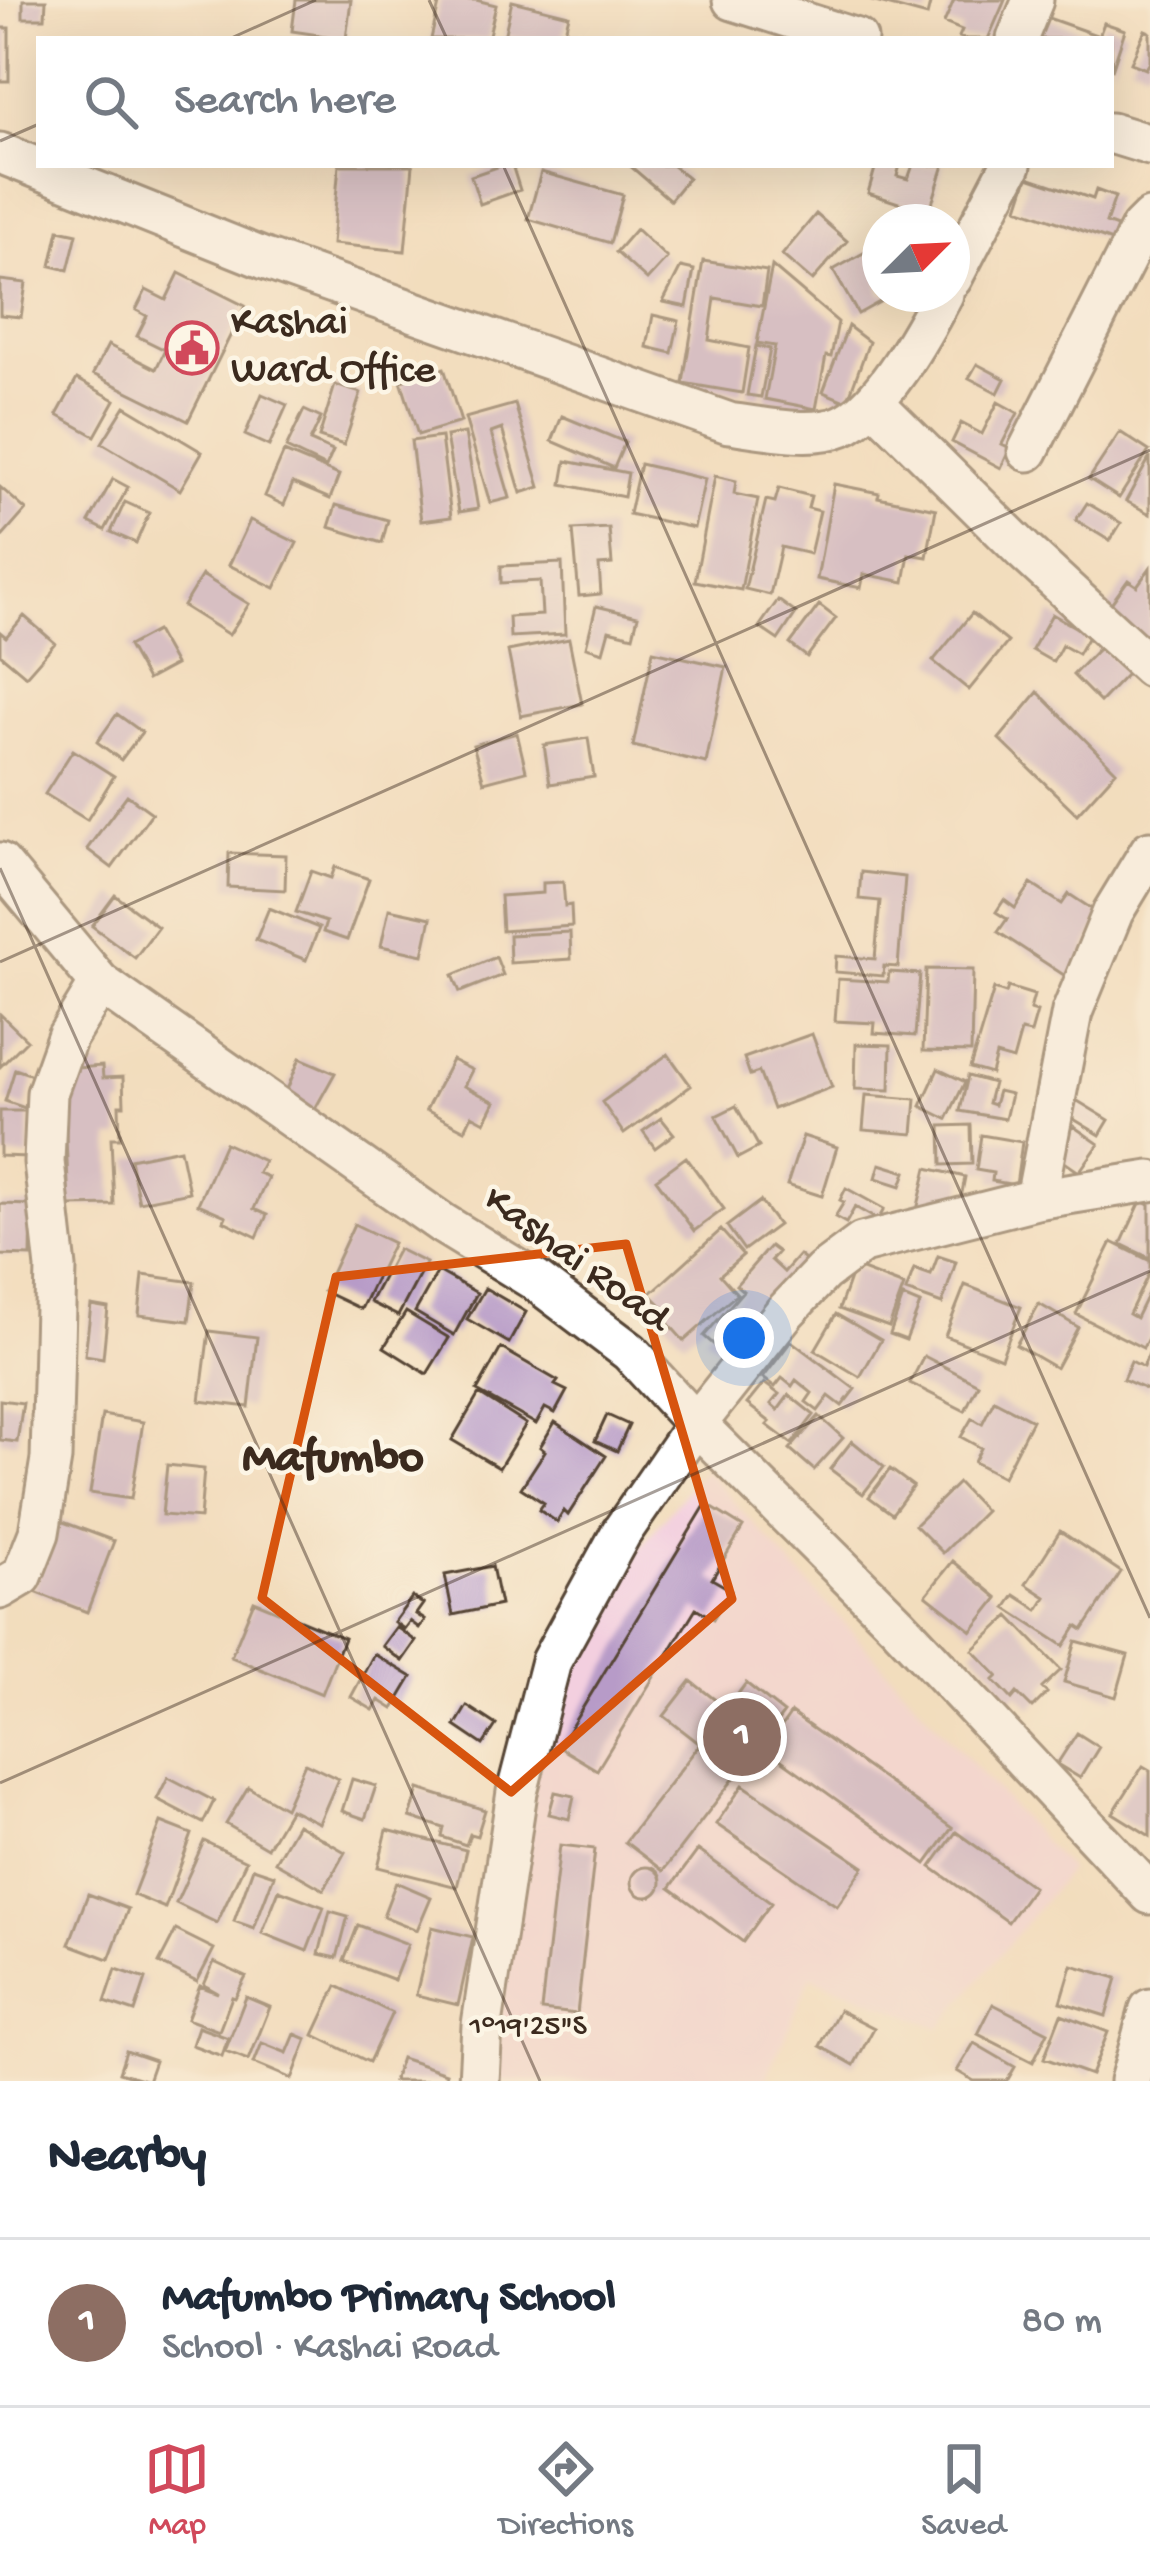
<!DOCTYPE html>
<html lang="en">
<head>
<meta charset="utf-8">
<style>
  :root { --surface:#fff; --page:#f6f6f7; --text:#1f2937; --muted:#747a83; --line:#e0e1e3; --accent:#d1495b }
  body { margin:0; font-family:"Gochi Hand",sans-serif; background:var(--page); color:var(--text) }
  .compass { position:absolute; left:862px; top:204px; width:108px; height:108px; border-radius:50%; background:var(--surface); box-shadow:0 12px 48px #0002; rotate:66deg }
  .you { position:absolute; left:744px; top:1338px; width:42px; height:42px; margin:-30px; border:9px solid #fff; border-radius:50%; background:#1a73e8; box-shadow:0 0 0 18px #1a73e833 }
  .badge { display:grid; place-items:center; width:78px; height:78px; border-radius:50%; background:var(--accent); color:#fff; font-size:39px; font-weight:700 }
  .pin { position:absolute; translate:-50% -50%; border:6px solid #fff; box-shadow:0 3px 12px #0006 }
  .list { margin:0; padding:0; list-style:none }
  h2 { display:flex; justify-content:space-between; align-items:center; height:156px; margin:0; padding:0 48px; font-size:51px }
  h2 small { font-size:39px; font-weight:400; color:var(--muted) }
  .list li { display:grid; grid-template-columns:78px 1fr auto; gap:36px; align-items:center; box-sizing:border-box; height:168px; padding:0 48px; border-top:3px solid var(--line) }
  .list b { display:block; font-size:45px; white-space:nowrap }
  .list p { margin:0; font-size:39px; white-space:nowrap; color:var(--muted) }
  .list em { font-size:39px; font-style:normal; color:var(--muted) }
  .icon { flex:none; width:66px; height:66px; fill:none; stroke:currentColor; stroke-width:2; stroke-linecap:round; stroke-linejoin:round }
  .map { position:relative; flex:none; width:1150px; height:2081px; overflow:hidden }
  .search { position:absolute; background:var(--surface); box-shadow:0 12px 48px #0002; left:36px; right:36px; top:36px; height:132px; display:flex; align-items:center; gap:30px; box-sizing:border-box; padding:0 42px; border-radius:0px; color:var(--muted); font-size:45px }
  .sheet { height:324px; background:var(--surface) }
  nav { display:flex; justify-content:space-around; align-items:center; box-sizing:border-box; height:168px; border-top:3px solid var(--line); background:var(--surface); font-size:33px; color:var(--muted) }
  nav a { display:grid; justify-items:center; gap:6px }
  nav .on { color:var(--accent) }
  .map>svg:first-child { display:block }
</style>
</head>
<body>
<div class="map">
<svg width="1150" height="2081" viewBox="0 0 1150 2081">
  <rect width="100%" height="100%" fill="#fcf5e5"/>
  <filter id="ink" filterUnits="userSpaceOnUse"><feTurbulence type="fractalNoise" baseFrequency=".00833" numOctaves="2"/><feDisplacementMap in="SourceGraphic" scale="24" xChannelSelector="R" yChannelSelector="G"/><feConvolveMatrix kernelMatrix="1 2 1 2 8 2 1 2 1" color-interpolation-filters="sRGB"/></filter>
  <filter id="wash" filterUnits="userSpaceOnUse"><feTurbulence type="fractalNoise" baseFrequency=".004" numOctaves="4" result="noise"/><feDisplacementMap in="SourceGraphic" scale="48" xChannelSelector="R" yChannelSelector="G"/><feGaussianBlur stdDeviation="2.7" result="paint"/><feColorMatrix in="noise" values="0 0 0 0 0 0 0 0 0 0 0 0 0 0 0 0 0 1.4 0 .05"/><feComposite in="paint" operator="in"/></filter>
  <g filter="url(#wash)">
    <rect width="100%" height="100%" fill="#f2ddbd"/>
    <path fill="#f3cfdf" d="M704,1469L1069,1870L940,2028L811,1976L765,2081H495L520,1816L550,1658Z"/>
    <g id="blocks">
      <path fill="#b79bc8" d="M23,0H46L45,18H23Z
        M296,0H351L346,39L292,31Z
        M440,0H476L496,5L488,39H431Z
        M868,0H931L927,16Z
        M954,0H1005L988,39H964L959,37L962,30L944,23Z
        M512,1L569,15L563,39L504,37Z
        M1034,13L1099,36L1104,23L1125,30L1112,70L1111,39H1026Z
        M0,28H9V81H0Z
        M1145,30L1150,32V62L1146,69L1131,63Z
        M339,165H413L405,251L332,244Z
        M503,165H512L520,190L480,204L471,176Z
        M629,165H672L688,178L670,200Z
        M876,165H900L897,176L908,179L913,165H944L929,213L868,193Z
        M541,172L623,195L610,243L528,219Z
        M1028,177L1093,199L1096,190L1115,197L1106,223L1117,227L1112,241L1018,208Z
        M816,214L847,241L812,281L782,255Z
        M636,229L667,258L647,280L616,252Z
        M59,230L77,234L68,270L51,266Z
        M867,251L880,275V294H894L858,314L833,270Z
        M703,261L767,271L762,306L715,298L709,340L749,348L742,393L683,383Z
        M772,266L838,322L831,357L826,356L816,409L765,399L775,346L757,343Z
        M681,267L694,270L687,307L663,302Z
        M179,273L245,306L188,421L93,374L108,345L156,369L165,350L137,336L147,316L136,310L146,290L166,300Z
        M0,280L26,283L21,317L0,315Z
        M653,315L679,321L672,353L647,347Z
        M848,326L869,342L847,402L823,392Z
        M756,346L770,349L761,397L747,395Z
        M977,364L1005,379L998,393L969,378Z
        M444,368L461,422L418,435L401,381Z
        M77,379L115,400L95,436L57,415Z
        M335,385L361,393L344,445L319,437Z
        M262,394L287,405L269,446L245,435Z
        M998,402L1018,413L1002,444L1010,448L1001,468L952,442L961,423L982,434Z
        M515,404L540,487L521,493L502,429L491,433L510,498L490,503L465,418Z
        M125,406L202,452L180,490L102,443Z
        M304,410L321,418L310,441L333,451L326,467L286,448Z
        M562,416L625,442L614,468L552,441Z
        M1120,432L1149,451L1119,498L1089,479Z
        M465,433L478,509L459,512L446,436Z
        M441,437L451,517L421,521L411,441Z
        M284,452L339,475L330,499L293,483L284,505L265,496Z
        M1150,457V514L1126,501Z
        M566,461L628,473L624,497L562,484Z
        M640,464L705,479L694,528L629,514Z
        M715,476L736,481L734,494L758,499L741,590L695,581Z
        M113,479L128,487L105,530L89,522Z
        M834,484L879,493L878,497L936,509L927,557L909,554L904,582L864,574L861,588L817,579Z
        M0,487L26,510L3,536L0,533Z
        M779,488L811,496L808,508L820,511L810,554L781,547L770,595L745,589L766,500L775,502Z
        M125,502L149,513L136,543L111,532Z
        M1087,503L1121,523L1110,541L1076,520Z
        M336,505L388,520L382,543L329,527Z
        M250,520L297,543L275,588L229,565Z
        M609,528L612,564L599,565L601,594L579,596L573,530Z
        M562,563L565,634L510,637L509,617L542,615L540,581L501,583V566Z
        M1150,568V657L1107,609L1128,580L1137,586Z
        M202,575L249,604L229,635L183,606Z
        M778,600L796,613L778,640L759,627Z
        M819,605L836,618L807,657L790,644Z
        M596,606L638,616L633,636L609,630L603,652L586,647Z
        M972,613L1008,642L969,690L933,661Z
        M1052,614L1089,635L1078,654L1062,645L1053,662L1032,650Z
        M24,616L55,643L26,676L0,654V632L6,637Z
        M156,631L175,665L147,680L128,646Z
        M569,639L582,704L521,716L508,651Z
        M1101,646L1128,673L1100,702L1073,675Z
        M653,651L726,667L706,763L633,746Z
        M1038,692L1116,771L1077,814L999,739Z
        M117,714L142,732L121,760L97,742Z
        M517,733L526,771L484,782L473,745Z
        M588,738L594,777L550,784L544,745Z
        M73,750L114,776L87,820L45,794Z
        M127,795L152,813L112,868L87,849Z
        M229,853L286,855L285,890L228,887Z
        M335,867L369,879L347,940L323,932L326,922L296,912L311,871L331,878Z
        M861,872L905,877L898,967L884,966L883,976L835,972L836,956L875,959L880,901L859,899Z
        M563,882L565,906L571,905L572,926L502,931L500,896L543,893V883Z
        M1031,884L1062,904L1069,894L1101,915L1073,981L998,932L1007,919L996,912L1004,900L1015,908Z
        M115,895L158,927L135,958L92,926Z
        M269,908L319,928L306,960L256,940Z
        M389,909L431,918L423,955L381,946Z
        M570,932L571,959L510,963L509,935Z
        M496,957L503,975L460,992L453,975Z
        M926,969L973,970L971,1052L923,1051Z
        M889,972L920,974L915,1036L874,1033L875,1023L835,1021L838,979L888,982Z
        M1008,987L1034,995L1030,1010L1037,1012L1031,1033L1021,1031L1013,1060L996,1055L991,1074L970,1068L994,989L1006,993Z
        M0,1014L27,1040L0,1067Z
        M812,1034L832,1087L773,1109L759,1072L750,1075L744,1058Z
        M856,1044L891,1045L890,1090L855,1089Z
        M668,1054L691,1086L624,1134L602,1102Z
        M300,1058L335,1073L311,1116L284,1097Z
        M452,1060L472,1070L464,1086L495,1102L485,1122L472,1115L465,1130L426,1110Z
        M102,1066L103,1078L123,1077L124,1105H119L120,1138H111L114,1205L69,1206L63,1069Z
        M15,1069L35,1076L25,1108L5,1101Z
        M938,1069L965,1082L947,1119L921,1106Z
        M968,1076L993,1083L988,1103L994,1105L998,1091L1011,1094L1005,1119L960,1111Z
        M866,1095L916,1099L913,1134L863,1130Z
        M1076,1100L1109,1120L1100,1135L1067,1115Z
        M736,1106L759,1147L738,1158L716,1116Z
        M0,1111H29V1157L0,1156Z
        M661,1118L674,1134L655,1148L643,1131Z
        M971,1125L972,1164L942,1165L941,1126Z
        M1073,1126L1099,1144L1079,1172L1053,1154Z
        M981,1135L1022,1142L1016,1185L992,1181L993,1173L976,1170Z
        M803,1136L837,1147L822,1196L787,1185Z
        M225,1143L264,1161L258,1173L268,1177L254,1209L267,1215L257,1237L224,1221L226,1216L198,1204Z
        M180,1149L189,1192L139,1202L130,1159Z
        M686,1157L724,1209L694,1231L656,1179Z
        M880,1164L906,1172L901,1186L876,1178Z
        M927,1168L965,1177L957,1219L917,1210Z
        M846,1188L884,1209L878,1220L855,1207L846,1223L835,1217L844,1202L840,1200Z
        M760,1201L778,1225L744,1250L727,1226Z
        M1141,1201L1150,1205V1258L1121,1244Z
        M0,1204L32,1205L31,1256L0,1255Z
        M354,1224L393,1243L361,1309L323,1291Z
        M721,1230L743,1255L720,1275L737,1294L684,1341L658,1312L663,1307L650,1294Z
        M1112,1242L1150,1261V1271L1129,1314L1136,1318L1150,1289V1334L1143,1348L1076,1314Z
        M770,1246L778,1252L771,1260L784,1272L799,1255L811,1265L729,1358L704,1336L743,1291L736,1285Z
        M398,1249L426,1263L398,1316L370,1302Z
        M938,1256L956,1262L942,1304L906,1291L914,1269L931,1275Z
        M854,1267L904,1286L889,1327L839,1309Z
        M438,1271L477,1293L454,1335L415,1312Z
        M143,1275L194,1282L189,1321L139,1315Z
        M965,1285L1021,1307L1001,1358L945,1336Z
        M485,1288L526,1312L509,1343L467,1319Z
        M903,1297L920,1304L906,1340L890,1334Z
        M1039,1304L1078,1327L1056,1368L1016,1345Z
        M91,1305L108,1308L103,1358L85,1355Z
        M406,1312L449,1338L427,1374L384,1347Z
        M836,1314L881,1340L860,1377L815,1350Z
        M209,1331L257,1337L249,1407L200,1401Z
        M791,1341L855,1389L842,1406L829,1396L818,1411L806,1402L812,1393L796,1380L792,1386L782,1378L775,1387L763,1378Z
        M501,1348L558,1381L555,1385L567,1391L555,1413L545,1408L536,1424L477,1391Z
        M1150,1351V1391L1123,1379L1131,1361L1143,1367Z
        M924,1356L978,1384L965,1411L910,1383Z
        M764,1383L779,1394L771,1404L778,1410L789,1395L814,1415L792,1444L767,1425L770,1422L747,1404Z
        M479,1394L526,1424L499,1468L452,1440Z
        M0,1400L23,1403L17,1442L0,1440Z
        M994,1400L1032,1420L1003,1477L974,1462L981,1448L961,1437L972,1418L982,1424Z
        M102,1415L143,1422L131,1499L90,1493Z
        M607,1415L629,1425L617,1451L595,1441Z
        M819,1416L843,1438L814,1470L790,1449Z
        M555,1422L606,1456L568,1515L564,1511L557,1522L539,1510L544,1503L521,1488L545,1451L540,1447Z
        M852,1441L884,1467L863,1494L830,1469Z
        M167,1465L204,1469L200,1518L162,1515Z
        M890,1469L913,1486L892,1514L869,1497Z
        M958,1483L985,1511L943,1553L915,1525Z
        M706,1504L743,1527L712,1579L731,1590L713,1619L696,1608L597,1770L559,1747Z
        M58,1520L114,1541L87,1612L32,1591Z
        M1060,1531L1121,1572L1083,1630L1077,1626L1064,1646L1006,1608L1015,1595L1038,1610L1046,1597L1026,1584Z
        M953,1561L998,1598L972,1631L926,1595Z
        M492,1566L500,1605L453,1615L445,1575Z
        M412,1597L423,1604L416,1614L425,1620L419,1628L410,1621L404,1629L394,1622Z
        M254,1601L344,1638L322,1694L231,1657Z
        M1009,1616L1061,1670L1042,1688L1047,1693L1032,1708L1017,1693L1012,1699L994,1680L998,1676L973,1650Z
        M396,1627L416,1641L402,1661L382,1646Z
        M1076,1641L1128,1655L1116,1697L1064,1682Z
        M374,1654L412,1677L393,1709L379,1700L373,1710L351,1697Z
        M691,1681L727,1709L746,1683L784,1713L663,1871L625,1842L700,1744L664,1716Z
        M467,1706L496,1725L483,1745L455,1726Z
        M791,1713L952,1828L926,1864L766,1749Z
        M1077,1733L1099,1747L1080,1778L1057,1764Z
        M305,1763L338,1779L319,1823L290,1809L267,1848L226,1824L248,1787L285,1808Z
        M1143,1766L1150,1770V1836L1113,1813Z
        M168,1777L214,1801L203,1823L157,1799Z
        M352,1779L376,1786L365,1819L342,1811Z
        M743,1785L864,1867L837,1906L716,1824Z
        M419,1789L485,1810L477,1836L470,1834L466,1845L442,1837L444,1828L410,1817Z
        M555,1792L574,1796L569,1819L549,1814Z
        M161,1822L192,1834L165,1908L133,1895Z
        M297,1824L345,1852L324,1890L275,1862Z
        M387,1830L466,1850L457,1887L378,1867Z
        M956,1832L1033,1887L1008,1922L931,1867Z
        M204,1841L246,1861L217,1923L176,1903Z
        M560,1845L595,1849L577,2014L541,2010Z
        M698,1850L771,1903L743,1942L670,1888Z
        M631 1882a15 15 0 1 1 30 0a15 15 0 1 1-30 0Z
        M253,1868L274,1875L254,1928L234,1921Z
        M396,1882L431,1897L417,1930L383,1916Z
        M279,1890L324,1907L307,1951L262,1933Z
        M88,1894L128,1909L109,1959L69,1944Z
        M330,1911L348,1916L337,1958L319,1954Z
        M358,1925L408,1944L394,1980L344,1961Z
        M432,1927L473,1937L458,2005L416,1995Z
        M176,1930L214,1949L197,1982L159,1963Z
        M214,1962L246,1977L235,1998L232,1997L219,2031L187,2019L200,1986L218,1993L204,1985Z
        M1072,1965L1117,1978L1106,2016L1061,2002Z
        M116,1969L146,1979L135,2012L105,2002Z
        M337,1986L392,2013L369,2062L314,2035Z
        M246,1997L270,2007L249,2060L225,2051Z
        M993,2004L1048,2032L1033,2062L978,2034Z
        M839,2010L874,2028L854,2065L820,2046Z
        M1061,2014L1108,2032L1091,2075L1044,2058Z
        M198,2027L228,2038L222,2056L192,2045Z
        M295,2034L307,2039L292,2079L254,2063L262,2043L287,2053Z
        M974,2043L1015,2067L1007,2081H974L957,2071Z
        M126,2051L155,2061L148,2081L119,2072Z
        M401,2058L446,2073L443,2081H393Z"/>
    </g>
  </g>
  <g filter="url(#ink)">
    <use href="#blocks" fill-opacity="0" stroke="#564536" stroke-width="3"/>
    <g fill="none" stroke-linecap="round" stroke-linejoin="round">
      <g stroke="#564536" stroke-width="45">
        <path id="minor" d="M733,0L857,39
          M1017,39L1033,0
          M1111,133L1150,145
          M0,153L265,259L729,423C759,427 812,438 841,426C881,409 923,332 943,294
          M952,278L1011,165
          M873,402L1024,551L1150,667
          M1028,451L1141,228L1150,219
          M0,863L100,983L443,1224L536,1281L630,1352L696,1424L898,1625L1150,1894
          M1036,1199L1072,1012L1113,912L1150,851
          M0,1589L22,1576L39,1533L51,1459L56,1268L44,1162L47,1093L67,1037L100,983
          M479,2081L482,2025L517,1792L551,1661L621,1533L696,1424L785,1312L823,1272L862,1243L1036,1199L1150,1181
          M1130,2081L1150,2009"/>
      </g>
      <use href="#minor" stroke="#fff" stroke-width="39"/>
    </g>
  </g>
  <path d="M0 0H1150V2081H0ZM626,1244L732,1599L511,1792L262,1598L336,1277Z" fill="#f2ddbd" fill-opacity=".55" fill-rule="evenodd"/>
  <path fill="none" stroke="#d7540e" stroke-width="9" stroke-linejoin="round" d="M626,1244L732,1599L511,1792L262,1598L336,1277Z"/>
  <path fill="none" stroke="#3b2a1e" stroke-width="3" stroke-opacity="0.45" d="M429,0L447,39M229,39L316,0M0,141L39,124M503,165L1150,1618M0,868L540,2081M0,962L1150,450M0,1783L1150,1271"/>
  <defs>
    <g id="civic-ring" transform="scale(2.7)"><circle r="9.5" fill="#fcf5e5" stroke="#d1495b" stroke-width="1.5"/><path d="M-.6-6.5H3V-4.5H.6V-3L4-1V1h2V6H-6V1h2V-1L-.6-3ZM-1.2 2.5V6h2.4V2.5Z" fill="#d1495b"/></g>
  </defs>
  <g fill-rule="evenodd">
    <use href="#civic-ring" x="192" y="348"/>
  </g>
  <g text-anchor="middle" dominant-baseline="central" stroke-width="9" stroke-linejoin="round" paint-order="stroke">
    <g font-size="42" fill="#3b2a1e" stroke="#fcf5e5" text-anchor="start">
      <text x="231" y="324">Kashai<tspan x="231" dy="48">Ward Office</tspan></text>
    </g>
    <g font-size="42" fill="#3b2a1e" stroke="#fcf5e5">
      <text transform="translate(575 1261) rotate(36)">Kashai Road</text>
    </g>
    <g font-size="48" font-weight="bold" fill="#3b2a1e" stroke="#fcf5e5">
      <text x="333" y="1460">Mafumbo</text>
    </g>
  </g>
  <g font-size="30" text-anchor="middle" fill="#3b2a1e" stroke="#fcf5e5" stroke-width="9" stroke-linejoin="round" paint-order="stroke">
    <text x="528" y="2034">1°19'25"S</text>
  </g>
</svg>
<svg class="compass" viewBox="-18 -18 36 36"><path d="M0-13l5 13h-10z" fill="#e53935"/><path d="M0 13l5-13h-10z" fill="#747a83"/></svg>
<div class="you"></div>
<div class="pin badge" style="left:742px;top:1737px;background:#8d6e63">1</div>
<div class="search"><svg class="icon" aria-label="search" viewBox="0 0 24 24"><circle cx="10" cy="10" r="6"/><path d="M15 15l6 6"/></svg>Search here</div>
</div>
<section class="sheet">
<h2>Nearby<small></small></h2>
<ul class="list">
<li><span class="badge" style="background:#8d6e63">1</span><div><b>Mafumbo Primary School</b><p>School · Kashai Road</p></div><em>80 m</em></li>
</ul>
</section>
<nav>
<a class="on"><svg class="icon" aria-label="map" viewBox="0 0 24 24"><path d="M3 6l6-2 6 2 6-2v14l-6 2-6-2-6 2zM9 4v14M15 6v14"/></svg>Map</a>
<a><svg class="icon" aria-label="directions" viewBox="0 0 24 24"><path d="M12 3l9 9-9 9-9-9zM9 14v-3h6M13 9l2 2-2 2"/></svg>Directions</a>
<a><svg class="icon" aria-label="saved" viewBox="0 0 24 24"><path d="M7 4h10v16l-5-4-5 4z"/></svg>Saved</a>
</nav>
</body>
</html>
